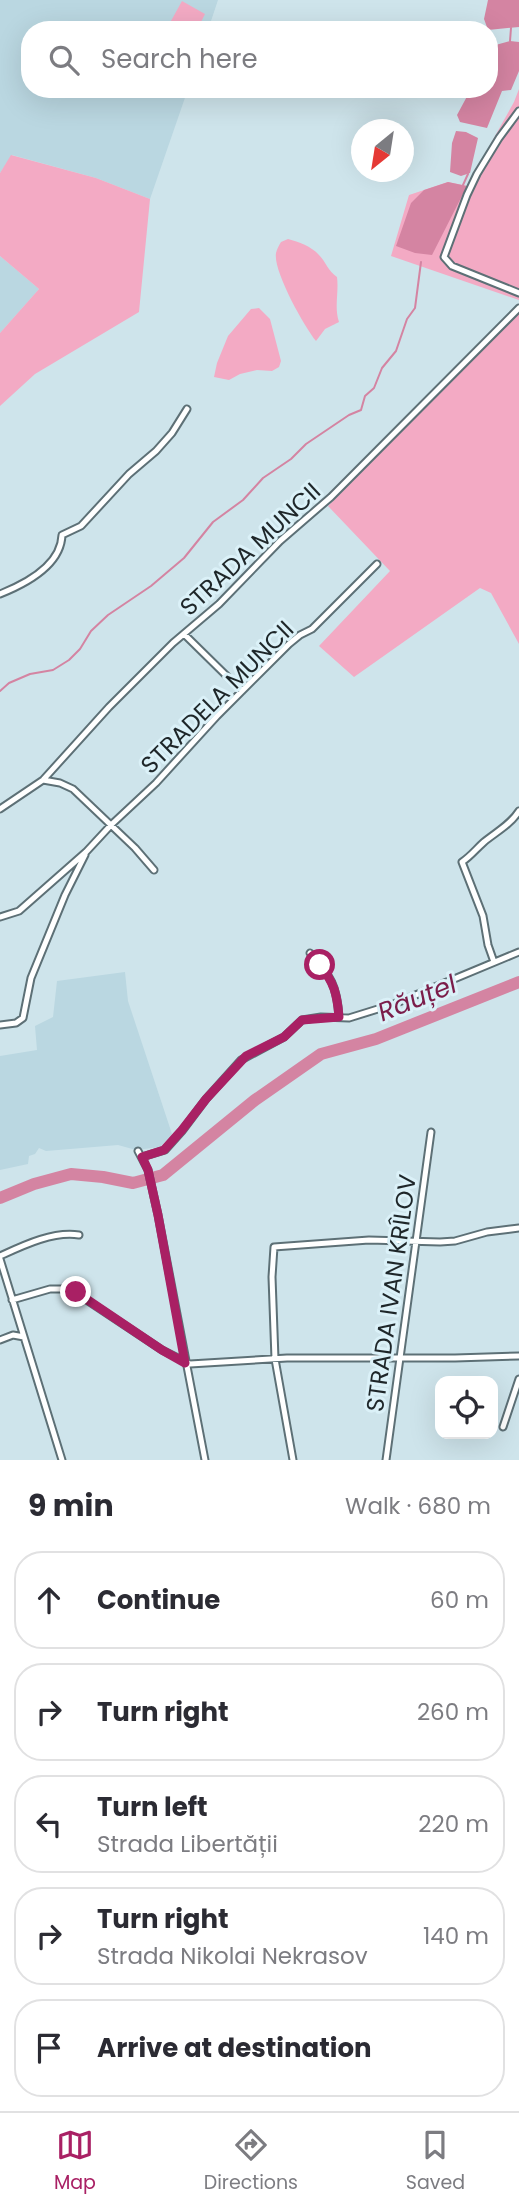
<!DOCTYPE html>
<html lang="en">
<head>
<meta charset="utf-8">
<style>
  :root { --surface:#fff; --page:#f2f2f3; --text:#2b2b33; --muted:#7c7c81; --line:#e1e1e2; --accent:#a92064 }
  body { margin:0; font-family:Poppins,sans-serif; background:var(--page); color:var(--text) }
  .controls { position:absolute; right:21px; bottom:21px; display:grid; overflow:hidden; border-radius:14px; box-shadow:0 7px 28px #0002 }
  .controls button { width:63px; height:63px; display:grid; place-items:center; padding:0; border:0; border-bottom:2px solid var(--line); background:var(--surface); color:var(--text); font:35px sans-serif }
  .compass { position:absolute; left:351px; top:119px; width:63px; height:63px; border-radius:50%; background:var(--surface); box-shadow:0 7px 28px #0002; rotate:210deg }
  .stop { position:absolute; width:21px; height:21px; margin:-16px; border:5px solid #a92064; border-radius:50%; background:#fff }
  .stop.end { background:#a92064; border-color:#fff; box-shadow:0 2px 7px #0008 }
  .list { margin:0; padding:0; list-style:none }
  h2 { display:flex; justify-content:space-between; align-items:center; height:91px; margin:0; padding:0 28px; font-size:30px }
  h2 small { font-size:23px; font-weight:400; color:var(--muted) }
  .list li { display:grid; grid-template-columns:46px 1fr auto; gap:21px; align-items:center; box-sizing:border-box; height:98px; margin:0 14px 14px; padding:0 14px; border:2px solid var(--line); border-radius:28px }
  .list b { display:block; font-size:26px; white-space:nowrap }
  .list p { margin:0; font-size:23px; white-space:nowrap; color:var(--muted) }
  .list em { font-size:23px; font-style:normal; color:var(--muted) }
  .icon { flex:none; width:38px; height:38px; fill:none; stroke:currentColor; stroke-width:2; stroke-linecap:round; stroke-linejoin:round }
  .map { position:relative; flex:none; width:519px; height:1460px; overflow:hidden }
  .search { position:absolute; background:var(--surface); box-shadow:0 7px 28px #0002; left:21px; right:21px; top:21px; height:77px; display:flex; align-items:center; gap:18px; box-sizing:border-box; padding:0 24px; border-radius:28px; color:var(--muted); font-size:26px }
  .sheet { height:651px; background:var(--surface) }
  nav { display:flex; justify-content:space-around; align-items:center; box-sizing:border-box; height:98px; border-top:2px solid var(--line); background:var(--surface); font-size:19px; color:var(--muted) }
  nav a { display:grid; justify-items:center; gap:4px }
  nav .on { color:var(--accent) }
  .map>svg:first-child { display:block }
</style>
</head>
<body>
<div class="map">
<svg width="519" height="1460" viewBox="0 0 519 1460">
  <rect width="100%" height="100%" fill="#cee4eb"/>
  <path fill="#bad7e1" d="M0,0H218L208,30H30V89H188L150,199L96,178L12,155L0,173Z
    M0,256L39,289L0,333Z
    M125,972L128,1001L172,1134L160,1147L136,1150L118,1145L46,1151L39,1148L35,1154L29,1156L28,1164L0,1170V1056L37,1050L35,1026L53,1017L57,981Z"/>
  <path fill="#f3aac4" d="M182,1L205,14L197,30H166Z
    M519,89V300L391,256L409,195L448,182L467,186L514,102Z
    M11,155L96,178L150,199L139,312L35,374L0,406V333L39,289L0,256V173Z
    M288,239C299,242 311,246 319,255C326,262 328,271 337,277C339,293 334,307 339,322L325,329L316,341C304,326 273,271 276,253C277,249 279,245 281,242Z
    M259,308L270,319L281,361L279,367L272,371L257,370L240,374L229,380L214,377L217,363L228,336L251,309Z
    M519,312V644L491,593L480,588L354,677L319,646L390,571L328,506Z"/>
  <path fill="#d484a2" d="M488,0H519V27L488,30L484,19Z
    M510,41L519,42V71L511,90L502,91L487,128L460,122L457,115L471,89H489L492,46Z
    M456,131L466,132L478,138L470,173L461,176L450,172L452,143Z
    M448,182L467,186L432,255L415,253L396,246L411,203L424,190Z"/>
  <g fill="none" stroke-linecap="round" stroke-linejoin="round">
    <path stroke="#d484a2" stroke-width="2" d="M510,41L511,28
      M463,185L468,174
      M0,691L9,683L30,674L53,670L69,660L80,649L91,631L108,615L151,586L184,558L213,522L243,500L263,478L291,459L306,444L349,415L361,410L365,396L374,388L382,368L396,351L407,319L415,308L421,262"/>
    <path stroke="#d484a2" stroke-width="12" d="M0,1198L34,1184L71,1174L103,1177L133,1183L163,1175L255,1100L321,1054L376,1039L519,982"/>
    <g stroke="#5d7076" stroke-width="9">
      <path id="minor" d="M519,111L499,138L477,174L467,195L444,257L452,266L519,293
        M0,594C25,584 61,566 62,535L81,526L129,474L156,451L172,433L187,409
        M184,634L242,691
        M43,780L60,783L73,789L135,848L154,870
        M0,809L43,780L109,707L173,643L219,604L280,541L331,497L519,308
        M0,917L19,911L86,852L111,825L156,783L217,716L289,644L300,635L312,629L377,564
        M310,953C331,976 337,986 339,1017
        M494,962L488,945L483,916L462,862C471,856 476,849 484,842C496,832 510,825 519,811
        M0,1025L16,1023L23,1018L31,978L65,895L85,855
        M138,1151L148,1170L158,1215L205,1460
        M142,1157L165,1150L182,1131L206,1099L241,1060L284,1037L302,1020L321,1017L349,1018L394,1004L519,952
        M0,1256C24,1245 53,1231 79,1235
        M0,1259L62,1460
        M12,1300L50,1289H70L162,1350L190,1364L287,1358H455L519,1356
        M0,1340L13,1335L24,1337
        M503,1427L519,1379
        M293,1460L275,1359L272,1277L274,1247L369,1240L440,1242L455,1241L487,1232L519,1228
        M386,1460L431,1132"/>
    </g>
    <use href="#minor" stroke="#fff" stroke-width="5"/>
  </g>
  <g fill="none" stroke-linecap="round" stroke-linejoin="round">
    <path stroke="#a92064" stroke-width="9" d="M76,1292L162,1350L185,1363L158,1215L148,1170L142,1157L164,1150L182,1130L206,1099L246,1056L284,1037L302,1020L339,1017C337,993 334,983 320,965"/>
  </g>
  <g text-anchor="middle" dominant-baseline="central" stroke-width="6" stroke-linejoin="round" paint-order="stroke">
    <g font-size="24" fill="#1e2629" stroke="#dbf1f8">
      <text transform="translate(250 549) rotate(-43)">STRADA MUNCII</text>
      <text transform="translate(217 697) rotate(-45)">STRADELA MUNCII</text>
      <text transform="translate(391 1293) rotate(-82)">STRADA IVAN KRÎLOV</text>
    </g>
    <g font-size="26" font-style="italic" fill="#7b1d4a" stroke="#dbf1f8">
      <text transform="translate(417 998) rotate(-22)">Răuțel</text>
    </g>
  </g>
</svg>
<div class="controls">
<button><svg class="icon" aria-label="locate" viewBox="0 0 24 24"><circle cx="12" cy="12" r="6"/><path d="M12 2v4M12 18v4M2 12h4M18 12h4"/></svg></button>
</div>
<svg class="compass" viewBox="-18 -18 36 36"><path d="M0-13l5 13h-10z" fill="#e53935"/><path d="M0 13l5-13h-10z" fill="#7c7c81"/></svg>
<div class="stop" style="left:320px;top:965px"></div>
<div class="stop end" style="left:76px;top:1292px"></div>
<div class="search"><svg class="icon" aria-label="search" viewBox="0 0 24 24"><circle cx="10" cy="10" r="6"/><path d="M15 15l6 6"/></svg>Search here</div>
</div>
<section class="sheet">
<h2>9 min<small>Walk · 680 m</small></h2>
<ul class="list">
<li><svg class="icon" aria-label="ahead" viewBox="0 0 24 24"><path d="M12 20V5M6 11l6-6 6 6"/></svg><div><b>Continue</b></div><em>60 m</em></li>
<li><svg class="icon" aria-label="right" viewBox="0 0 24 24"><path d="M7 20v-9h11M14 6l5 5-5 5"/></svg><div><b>Turn right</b></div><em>260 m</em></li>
<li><svg class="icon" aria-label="left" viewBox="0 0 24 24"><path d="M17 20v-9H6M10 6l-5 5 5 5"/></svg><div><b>Turn left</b><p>Strada Libertății</p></div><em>220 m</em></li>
<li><svg class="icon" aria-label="right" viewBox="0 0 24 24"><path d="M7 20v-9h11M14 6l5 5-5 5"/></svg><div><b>Turn right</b><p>Strada Nikolai Nekrasov</p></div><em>140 m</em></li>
<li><svg class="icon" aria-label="arrive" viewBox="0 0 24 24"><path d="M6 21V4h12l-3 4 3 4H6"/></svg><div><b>Arrive at destination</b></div></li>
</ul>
</section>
<nav>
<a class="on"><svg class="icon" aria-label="map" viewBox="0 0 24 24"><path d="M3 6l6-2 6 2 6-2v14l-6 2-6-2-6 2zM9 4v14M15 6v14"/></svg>Map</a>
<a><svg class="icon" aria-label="directions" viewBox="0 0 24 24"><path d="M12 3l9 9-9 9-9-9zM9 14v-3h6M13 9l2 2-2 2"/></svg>Directions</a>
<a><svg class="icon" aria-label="saved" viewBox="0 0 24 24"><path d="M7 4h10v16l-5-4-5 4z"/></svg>Saved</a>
</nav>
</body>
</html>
